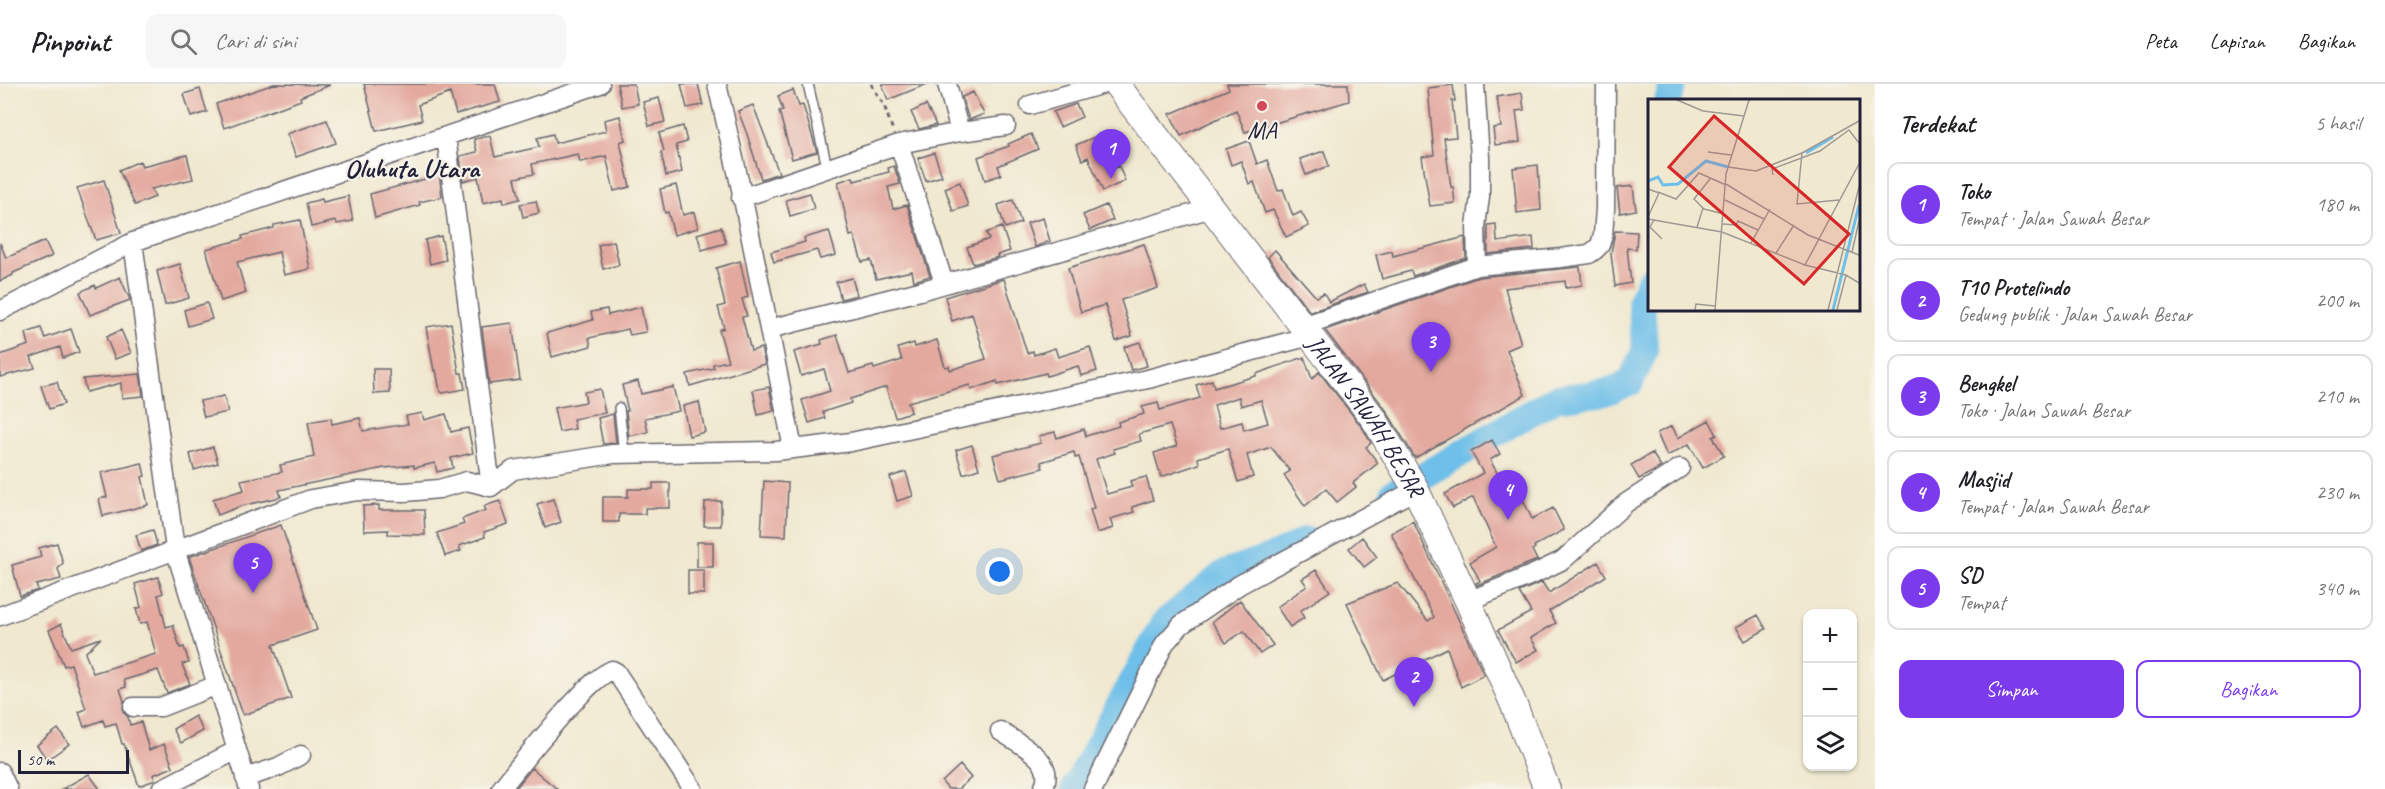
<!DOCTYPE html>
<html lang="id">
<head>
<meta charset="utf-8">
<style>
  :root { --surface:#fff; --page:#f6f6f6; --text:#202124; --muted:#757577; --line:#e0e0e0; --accent:#7c3aed }
  body { margin:0; font-family:Caveat,sans-serif; background:var(--page); color:var(--text) }
  .controls { position:absolute; right:18px; bottom:18px; display:grid; overflow:hidden; border-radius:12px; box-shadow:0 2px 4px #0004 }
  .controls button { width:54px; height:54px; display:grid; place-items:center; padding:0; border:0; border-bottom:2px solid var(--line); background:var(--surface); color:var(--text); font:30px sans-serif }
  .scale { position:absolute; left:18px; bottom:15px; width:111px; box-sizing:border-box; padding-left:6px; border:3px solid #22223b; border-top:0; font-size:16px; line-height:21px; white-space:nowrap; color:#22223b; -webkit-text-stroke:4px #f7f3e8; paint-order:stroke }
  .you { position:absolute; left:1000px; top:488px; width:21px; height:21px; margin:-15px; border:4px solid #fff; border-radius:50%; background:#1a73e8; box-shadow:0 0 0 9px #1a73e833 }
  .badge { display:grid; place-items:center; width:39px; height:39px; border-radius:50%; background:var(--accent); color:#fff; font-size:20px; font-weight:700 }
  .pin { position:absolute; translate:-50% -50px; filter:drop-shadow(0 2px 3px #0008) }
  .pin::after { content:''; position:absolute; top:32px; width:21px; height:18px; background:inherit; clip-path:polygon(0 0,100% 0,50% 100%) }
  .list { margin:0; padding:0; list-style:none }
  h2 { display:flex; justify-content:space-between; align-items:center; height:78px; margin:0; padding:0 24px; font-size:26px }
  h2 small { font-size:20px; font-weight:400; color:var(--muted) }
  .list li { display:grid; grid-template-columns:39px 1fr auto; gap:18px; align-items:center; box-sizing:border-box; height:84px; margin:0 12px 12px; padding:0 12px; border:2px solid var(--line); border-radius:12px }
  .list b { display:block; font-size:22px; white-space:nowrap }
  .list p { margin:0; font-size:20px; white-space:nowrap; color:var(--muted) }
  .list em { font-size:20px; font-style:normal; color:var(--muted) }
  .actions { display:flex; gap:12px; padding:18px 24px }
  .actions a { flex:1; padding:14px 0; border:2px solid var(--accent); border-radius:12px; text-align:center; font-size:21px; color:var(--accent) }
  .actions .main { background:var(--accent); color:#fff }
  .icon { flex:none; width:33px; height:33px; fill:none; stroke:currentColor; stroke-width:2; stroke-linecap:round; stroke-linejoin:round }
  .map { position:relative; flex:none; width:1875px; height:705px; overflow:hidden }
  header { display:flex; align-items:center; gap:36px; box-sizing:border-box; height:84px; padding:0 30px; background:var(--surface); border-bottom:2px solid var(--line) }
  header strong { font-size:28px }
  nav { display:flex; gap:33px; margin-inline-start:auto; font-size:21px }
  .search { width:420px; height:54px; background:var(--page); display:flex; align-items:center; gap:15px; box-sizing:border-box; padding:0 21px; border-radius:12px; color:var(--muted); font-size:22px }
  main { display:flex }
  aside { flex:1; background:var(--surface) }
  .map>svg:first-child { display:block }
</style>
</head>
<body>
<header>
<strong>Pinpoint</strong>
<div class="search"><svg class="icon" aria-label="search" viewBox="0 0 24 24"><circle cx="10" cy="10" r="6"/><path d="M15 15l6 6"/></svg>Cari di sini</div>
<nav><a>Peta</a><a>Lapisan</a><a>Bagikan</a></nav>
</header>
<main>
<div class="map">
<svg width="1875" height="705" viewBox="0 0 1875 705">
  <rect width="100%" height="100%" fill="#f7f3e8"/>
  <filter id="ink" filterUnits="userSpaceOnUse"><feTurbulence type="fractalNoise" baseFrequency=".0167" numOctaves="2"/><feDisplacementMap in="SourceGraphic" scale="12" xChannelSelector="R" yChannelSelector="G"/><feConvolveMatrix kernelMatrix="1 2 1 2 8 2 1 2 1" color-interpolation-filters="sRGB"/></filter>
  <filter id="wash" filterUnits="userSpaceOnUse"><feTurbulence type="fractalNoise" baseFrequency=".008" numOctaves="4" result="noise"/><feDisplacementMap in="SourceGraphic" scale="24" xChannelSelector="R" yChannelSelector="G"/><feGaussianBlur stdDeviation="1.35" result="paint"/><feColorMatrix in="noise" values="0 0 0 0 0 0 0 0 0 0 0 0 0 0 0 0 0 1.4 0 .05"/><feComposite in="paint" operator="in"/></filter>
  <g filter="url(#wash)">
    <rect width="100%" height="100%" fill="#f0e8cf"/>
    <g fill="none" stroke-linecap="round" stroke-linejoin="round">
      <path stroke="#6ebfe9" stroke-width="27" d="M1668,16L1673,0
        M1393,409L1556,314L1603,309L1630,299L1645,267L1641,216L1650,196
        M1074,705L1164,539L1223,490L1280,470L1306,456"/>
    </g>
    <g id="blocks">
      <path fill="#e3a89e" fill-rule="evenodd" d="M274,0L330,1L300,13L301,16L224,44L216,20Z
        M364,0H495L500,18L456,30L450,9L418,21L422,36L376,47Z
        M617,0H634L638,20L622,23Z
        M681,0H698L703,21L687,24Z
        M882,0H927L888,16Z
        M1227,0H1348L1349,17L1245,48L1236,26L1181,52L1170,30L1229,5Z
        M1453,1L1455,17H1452L1456,53L1444,54L1451,103H1453L1455,119L1430,122L1422,73L1434,71L1428,4Z
        M200,5L207,28L191,33L184,10Z
        M793,6L799,22L803,21L817,68L792,75L779,27L783,26L778,12Z
        M973,8L984,30L969,36L962,13Z
        M1522,9L1524,26L1516,27L1520,58L1495,61L1493,44L1501,43L1497,13Z
        M659,14L665,38L649,42L643,18Z
        M1076,20L1082,33L1060,43L1053,28Z
        M753,21L779,89L761,95L747,50L738,27Z
        M926,21L936,41L919,45L911,28Z
        M620,32L625,56L620,58L630,103L614,107L606,72L580,78L578,70L532,80L534,90L515,94L520,115L504,119L503,114L483,119L478,93L463,97L460,72L477,68L474,55L490,52L495,73L539,63L537,54L553,50L555,59L606,47L604,36Z
        M327,36L336,59L296,73L287,50Z
        M683,42L687,58L676,61L682,88L666,92L661,68L664,67L659,49Z
        M1031,50L1038,65L998,82L1001,91L985,96L978,73L1009,62L1008,60Z
        M1099,51L1113,85L1119,82L1125,97L1103,107L1088,73L1082,76L1076,61Z
        M1249,57L1257,80L1267,76L1278,107L1283,105L1293,132L1301,128L1309,142L1286,153L1273,126L1265,129L1254,98L1249,100L1241,77L1231,81L1226,65Z
        M1324,67L1329,82L1306,91L1300,75Z
        M934,69L942,92L926,97L918,74Z
        M187,71L193,95L151,105L155,113L135,121L119,86L140,77L142,82Z
        M1538,81L1541,126L1517,129L1513,84Z
        M894,82L900,100L888,103L893,125L907,121L930,192L914,197L912,187L876,195L871,176L862,178L854,151L850,152L838,98L853,93L854,97L889,88L888,84Z
        M439,88L442,113L419,118L420,121L375,134L370,110L429,94V91Z
        M104,96L121,149L96,156L77,104Z
        M960,98L968,122L953,127L945,104Z
        M676,101L683,131L694,128L698,144L674,151L668,128L665,129L660,105Z
        M1633,102L1636,126L1620,129L1617,104Z
        M810,109L814,125L790,132L786,116Z
        M348,112L353,137L337,140L336,137L311,143L306,119L322,115L323,118Z
        M1013,116L1021,139L1005,144L998,121Z
        M536,117L539,129L523,133L520,120Z
        M1106,121L1113,136L1090,146L1083,131Z
        M1043,134L1050,157L1035,163L1027,139Z
        M300,136L310,185L284,191L279,168L237,178L246,209L221,217L206,165L243,155L242,152L274,144V141Z
        M1496,140L1497,158L1533,153L1534,165L1488,170V141Z
        M721,143L726,159L702,166L697,150Z
        M1002,143L1010,167L997,171L998,173L973,180L967,163L989,155L986,149Z
        M829,147L836,171L820,175L817,166L774,178L771,168L805,158L804,154Z
        M1615,147L1637,148L1636,165L1627,164L1631,199L1615,202L1611,170Z
        M441,152L446,176L430,180L425,156Z
        M1465,153L1466,174L1413,192L1411,187L1382,195L1376,171L1392,167L1393,172Z
        M45,157L52,172L13,189V191L0,197V159L6,174Z
        M614,157L619,181L603,185L598,161Z
        M1144,160L1158,204L1121,216L1132,252L1116,257L1105,221L1081,228L1068,184Z
        M1275,166L1316,213L1324,209L1329,218L1364,200L1368,208L1310,228L1268,173Z
        M740,177L748,213L742,215L747,232L742,233L751,267L761,264L765,280L690,302L687,290L714,284L713,280L728,277L719,246L724,244L718,223L725,221L716,184Z
        M180,180L189,214L165,221L157,187Z
        M1580,183L1582,201L1566,204L1565,197L1505,204L1521,260L1507,266L1525,311L1415,374L1386,326L1325,246L1479,193Z
        M120,193L130,216L90,231L80,208L95,201L96,204Z
        M852,194L857,211L841,215L836,198Z
        M1004,195L1027,269L1033,267L1034,271L1055,264L1058,273L1090,263L1097,287L1081,292L1078,282L1047,292L1046,289L998,301L997,297L971,306L970,301L908,318L911,328L895,333L886,303L850,315L851,319L823,328L825,334L809,339L802,316L830,307L824,285L801,292L794,268L822,260L821,256L837,251L849,289L873,282L874,285L902,276L898,264L914,259L915,263L937,256L945,283L949,282L950,286L986,275L972,230L952,237L945,213Z
        M207,219L212,235L188,242L184,226Z
        M641,223L646,248L630,251L628,245L589,254L591,262L552,273L547,249L593,236L591,228L607,225L608,231Z
        M451,239L459,289H462L465,305L443,309L440,307L436,286L434,287L426,243Z
        M512,239L520,296L489,300L482,243Z
        M41,244L45,254L71,245L79,268L63,274L60,263L31,273L35,284L0,293V271L29,261L26,249Z
        M121,246L131,269L115,275L106,253Z
        M1140,258L1147,282L1131,286L1124,263Z
        M1304,273L1312,295L1319,288L1362,343L1371,359L1366,363L1378,379L1353,399L1356,403L1337,418L1326,405L1305,422L1284,391L1290,387L1271,363L1247,371L1253,393L1238,398L1228,365L1198,374L1199,380L1161,393L1154,369L1177,362L1170,341L1139,350L1141,357L1113,365L1115,369L1096,375L1107,410L1132,403L1130,397L1146,393L1153,416L1132,423L1134,428L1110,435L1113,444L1097,449L1090,425L1094,424L1079,373L1075,374L1074,368L1041,378L1043,384L1000,395L993,371L1041,359L1039,352L1055,348L1057,354L1084,345L1086,352L1119,342L1118,338L1144,330L1142,323L1158,319L1160,326L1200,314L1196,301L1212,296L1214,304L1256,292V290ZM1239,313L1241,322L1261,316L1268,339L1244,346L1242,338L1220,344L1214,321Z
        M373,285H389L390,309L374,310Z
        M140,290L143,312L122,314L121,299L86,308L83,295Z
        M638,297L641,310L673,303L679,327L645,334L648,348L629,352L626,327H628L622,301Z
        M57,298L64,320L49,325L41,302Z
        M769,303L774,327L758,331L753,306Z
        M600,305L605,329L573,335L575,345L559,348L554,324L586,318L584,308Z
        M224,312L228,328L204,333L200,317Z
        M699,318L705,348L689,352L683,322Z
        M422,329L424,336L446,330L451,348L468,344L473,369L451,374L453,384L437,388L435,379L414,384V381L384,384L279,406L281,413L241,422L218,431L213,415L244,406L241,396L282,388L280,381L314,373L308,338L331,334L332,340L360,334L363,347L408,340L406,332Z
        M613,330L616,359L603,360L598,334Z
        M1709,336L1717,351L1713,353L1724,372L1703,384L1689,360L1667,372L1657,349L1672,342L1678,354Z
        M1492,356L1500,370L1490,376L1512,415L1521,411L1532,435L1553,424L1564,446L1534,462L1535,464L1532,466L1537,476L1477,501L1476,499L1480,497L1470,478L1496,463L1473,413L1453,424L1445,410L1483,389L1471,368Z
        M972,361L979,385L963,390L956,366Z
        M213,363L218,379L194,386L190,370Z
        M1652,369L1661,383L1639,395L1631,381Z
        M142,379L145,392L142,393L148,421L103,432L99,415L107,413L101,389Z
        M906,388L913,412L897,417L890,393Z
        M764,397L788,399L786,452L761,451Z
        M653,399H670V424H645V430H619V438H603V413H628V405H653Z
        M553,415L561,438L545,444L537,420Z
        M500,417L508,440L484,448L485,453L459,462L461,467L445,472L437,449L464,440L462,435L486,426L484,422Z
        M721,417V442H704L705,418Z
        M379,421V426H424L425,451L388,450V446L364,447L363,422Z
        M1413,437L1484,591L1461,603L1447,564L1383,596L1347,519L1398,499L1428,537L1434,533L1391,449Z
        M281,441L317,546L273,561L291,614L243,631L189,473Z
        M153,446L157,461L141,467L136,451Z
        M1362,453L1377,473L1364,483L1349,464Z
        M697,458H713V483H697Z
        M57,459L63,479L58,485L61,495L36,501L38,506L20,512L12,481L41,473L39,464Z
        M1598,478L1606,492L1549,527L1556,539L1531,554L1538,566L1516,578L1498,546L1531,528L1519,508L1542,498L1549,509Z
        M688,486H704V510H688Z
        M1316,486L1330,507L1300,527L1304,534L1290,543L1277,523L1307,502L1302,495Z
        M158,493L163,509L158,511L166,543L173,541L180,564L184,563L189,579L182,580L190,600L167,609L158,586L124,596L126,603L120,605L124,617L123,628L128,633L130,641L141,638L149,666L164,660L173,683L153,691L155,696L139,702L124,660H122L116,639L105,642L103,636L84,643L79,628L86,625L71,580L64,582L49,546L61,540L71,564L101,554L85,569L93,589L156,570L147,538L140,540L136,525L141,523L135,500Z
        M1240,516L1273,561L1260,570L1244,547L1226,559L1212,538Z
        M1758,531L1766,545L1745,557L1736,543Z
        M195,632L203,647L181,659L173,645Z
        M58,645L69,660L47,676L37,661Z
        M960,681L971,694L958,705H948L942,698Z
        M532,684L557,705H515Z
        M89,690L100,705H62Z"/>
    </g>
  </g>
  <g filter="url(#ink)">
    <use href="#blocks" fill-opacity="0" stroke="#6a676f" stroke-width="1.5"/>
    <g fill="none" stroke-linecap="round" stroke-linejoin="round">
      <g stroke="#6a676f" stroke-width="12">
        <path id="lane" d="M808,0L827,83
          M619,324L624,369"/>
      </g>
      <g stroke="#6a676f" stroke-width="21">
        <path id="street" d="M717,0L741,105L793,365
          M1475,0L1480,74V113L1476,142L1477,182
          M1030,21L1104,0
          M960,48L1006,42
          M446,52L491,403
          M899,60L944,199
          M741,114L899,60L960,48L947,0
          M133,158L175,465L249,705
          M0,227L133,158L600,0
          M1303,242L1477,182L1561,174L1589,170L1595,166L1600,161L1603,151L1605,125L1606,0
          M769,245L920,207L1212,124
          M1468,517L1534,490L1563,476L1626,419L1680,384
          M0,532L311,415L358,407L405,408L439,405L467,397L491,403L513,386L613,370L776,367L851,358L1148,295L1310,252
          M133,623H161L217,601
          M1000,647C1020,661 1058,676 1043,705
          M0,688L8,705
          M245,694L278,683L301,671
          M161,705L237,666
          M501,705C523,676 546,649 570,622C583,609 596,593 612,586L616,588L693,705
          M1093,705L1165,559L1181,541L1239,501L1415,406"/>
      </g>
      <g stroke="#6a676f" stroke-width="28">
        <g id="secondary">
          <path id="s1" d="M1116,0L1374,335L1414,402L1468,517L1513,619L1547,705"/>
        </g>
      </g>
      <path stroke="#6a676f" stroke-width="3" stroke-dasharray="4.5 4.5" stroke-linecap="butt" d="M871,0L884,21L893,47"/>
      <use href="#lane" stroke="#fff" stroke-width="9"/>
      <use href="#street" stroke="#fff" stroke-width="18"/>
      <use href="#secondary" stroke="#fff" stroke-width="26"/>
    </g>
  </g>
  <circle fill="#d1495b" stroke="#f7f3e8" stroke-width="2" cx="1262" cy="22" r="6"/>
  <g text-anchor="middle" dominant-baseline="central" stroke-width="4.5" stroke-linejoin="round" paint-order="stroke">
    <g font-size="24" fill="#22223b" stroke="#f7f3e8">
      <text x="1262" y="46">MA</text>
    </g>
    <g font-size="24" fill="#22223b" stroke="#f7f3e8">
      <text stroke="none"><textPath href="#s1" startOffset="416">JALAN SAWAH BESAR</textPath></text>
    </g>
    <g font-size="27" font-weight="bold" fill="#22223b" stroke="#f7f3e8">
      <text x="412" y="84">Oluhuta Utara</text>
    </g>
  </g>
  <g transform="translate(1648 15)">
    <rect width="212" height="212" fill="#f0e8cf"/>
    <path fill="none" stroke="#6ebfe9" stroke-width="3" d="M158,54L185,38M0,82L10,78L15,86L30,85L58,62L80,68M185,211L211,106"/>
    <path fill="none" stroke="#9e9994" stroke-width="1.5" d="M29,1L55,12L96,17M60,53L83,56M154,54L211,22M80,68L108,72L154,54L149,105L191,101M125,76L124,70L172,52L201,31L211,44M62,80L46,100L56,110L76,115M78,85L160,136L211,156M0,90L11,94L0,118M10,93L28,100L51,74L78,86M77,101L116,120M0,120L74,133L157,166L198,176L211,184M6,121L2,128L14,140M75,125L88,126L90,122L110,131M49,128L55,109M103,144L122,110M204,153L211,122M128,154L146,126M157,166L211,65M47,211L48,205L67,207M67,211L78,75L101,1M180,211L211,88M189,211L198,176"/>
    <path fill="#d62828" fill-opacity="0.15" stroke="#d62828" stroke-width="3" d="M66,17L201,135L156,185L21,68Z"/>
    <rect width="212" height="212" fill="none" stroke="#22223b" stroke-width="3"/>
  </g>
</svg>
<div class="controls">
<button>+</button>
<button>−</button>
<button><svg class="icon" aria-label="layers" viewBox="0 0 24 24"><path d="M12 4l9 5-9 5-9-5zM3 14l9 5 9-5"/></svg></button>
</div>
<div class="scale">50 m</div>
<div class="you"></div>
<div class="pin badge" style="left:1111px;top:95px">1</div>
<div class="pin badge" style="left:1414px;top:623px">2</div>
<div class="pin badge" style="left:1431px;top:288px">3</div>
<div class="pin badge" style="left:1508px;top:436px">4</div>
<div class="pin badge" style="left:253px;top:509px">5</div>
</div>
<aside>
<h2>Terdekat<small>5 hasil</small></h2>
<ul class="list">
<li><span class="badge">1</span><div><b>Toko</b><p>Tempat · Jalan Sawah Besar</p></div><em>180 m</em></li>
<li><span class="badge">2</span><div><b>T10 Protelindo</b><p>Gedung publik · Jalan Sawah Besar</p></div><em>200 m</em></li>
<li><span class="badge">3</span><div><b>Bengkel</b><p>Toko · Jalan Sawah Besar</p></div><em>210 m</em></li>
<li><span class="badge">4</span><div><b>Masjid</b><p>Tempat · Jalan Sawah Besar</p></div><em>230 m</em></li>
<li><span class="badge">5</span><div><b>SD</b><p>Tempat</p></div><em>340 m</em></li>
</ul>
<div class="actions"><a class="main">Simpan</a><a>Bagikan</a></div>
</aside>
</main>
</body>
</html>
